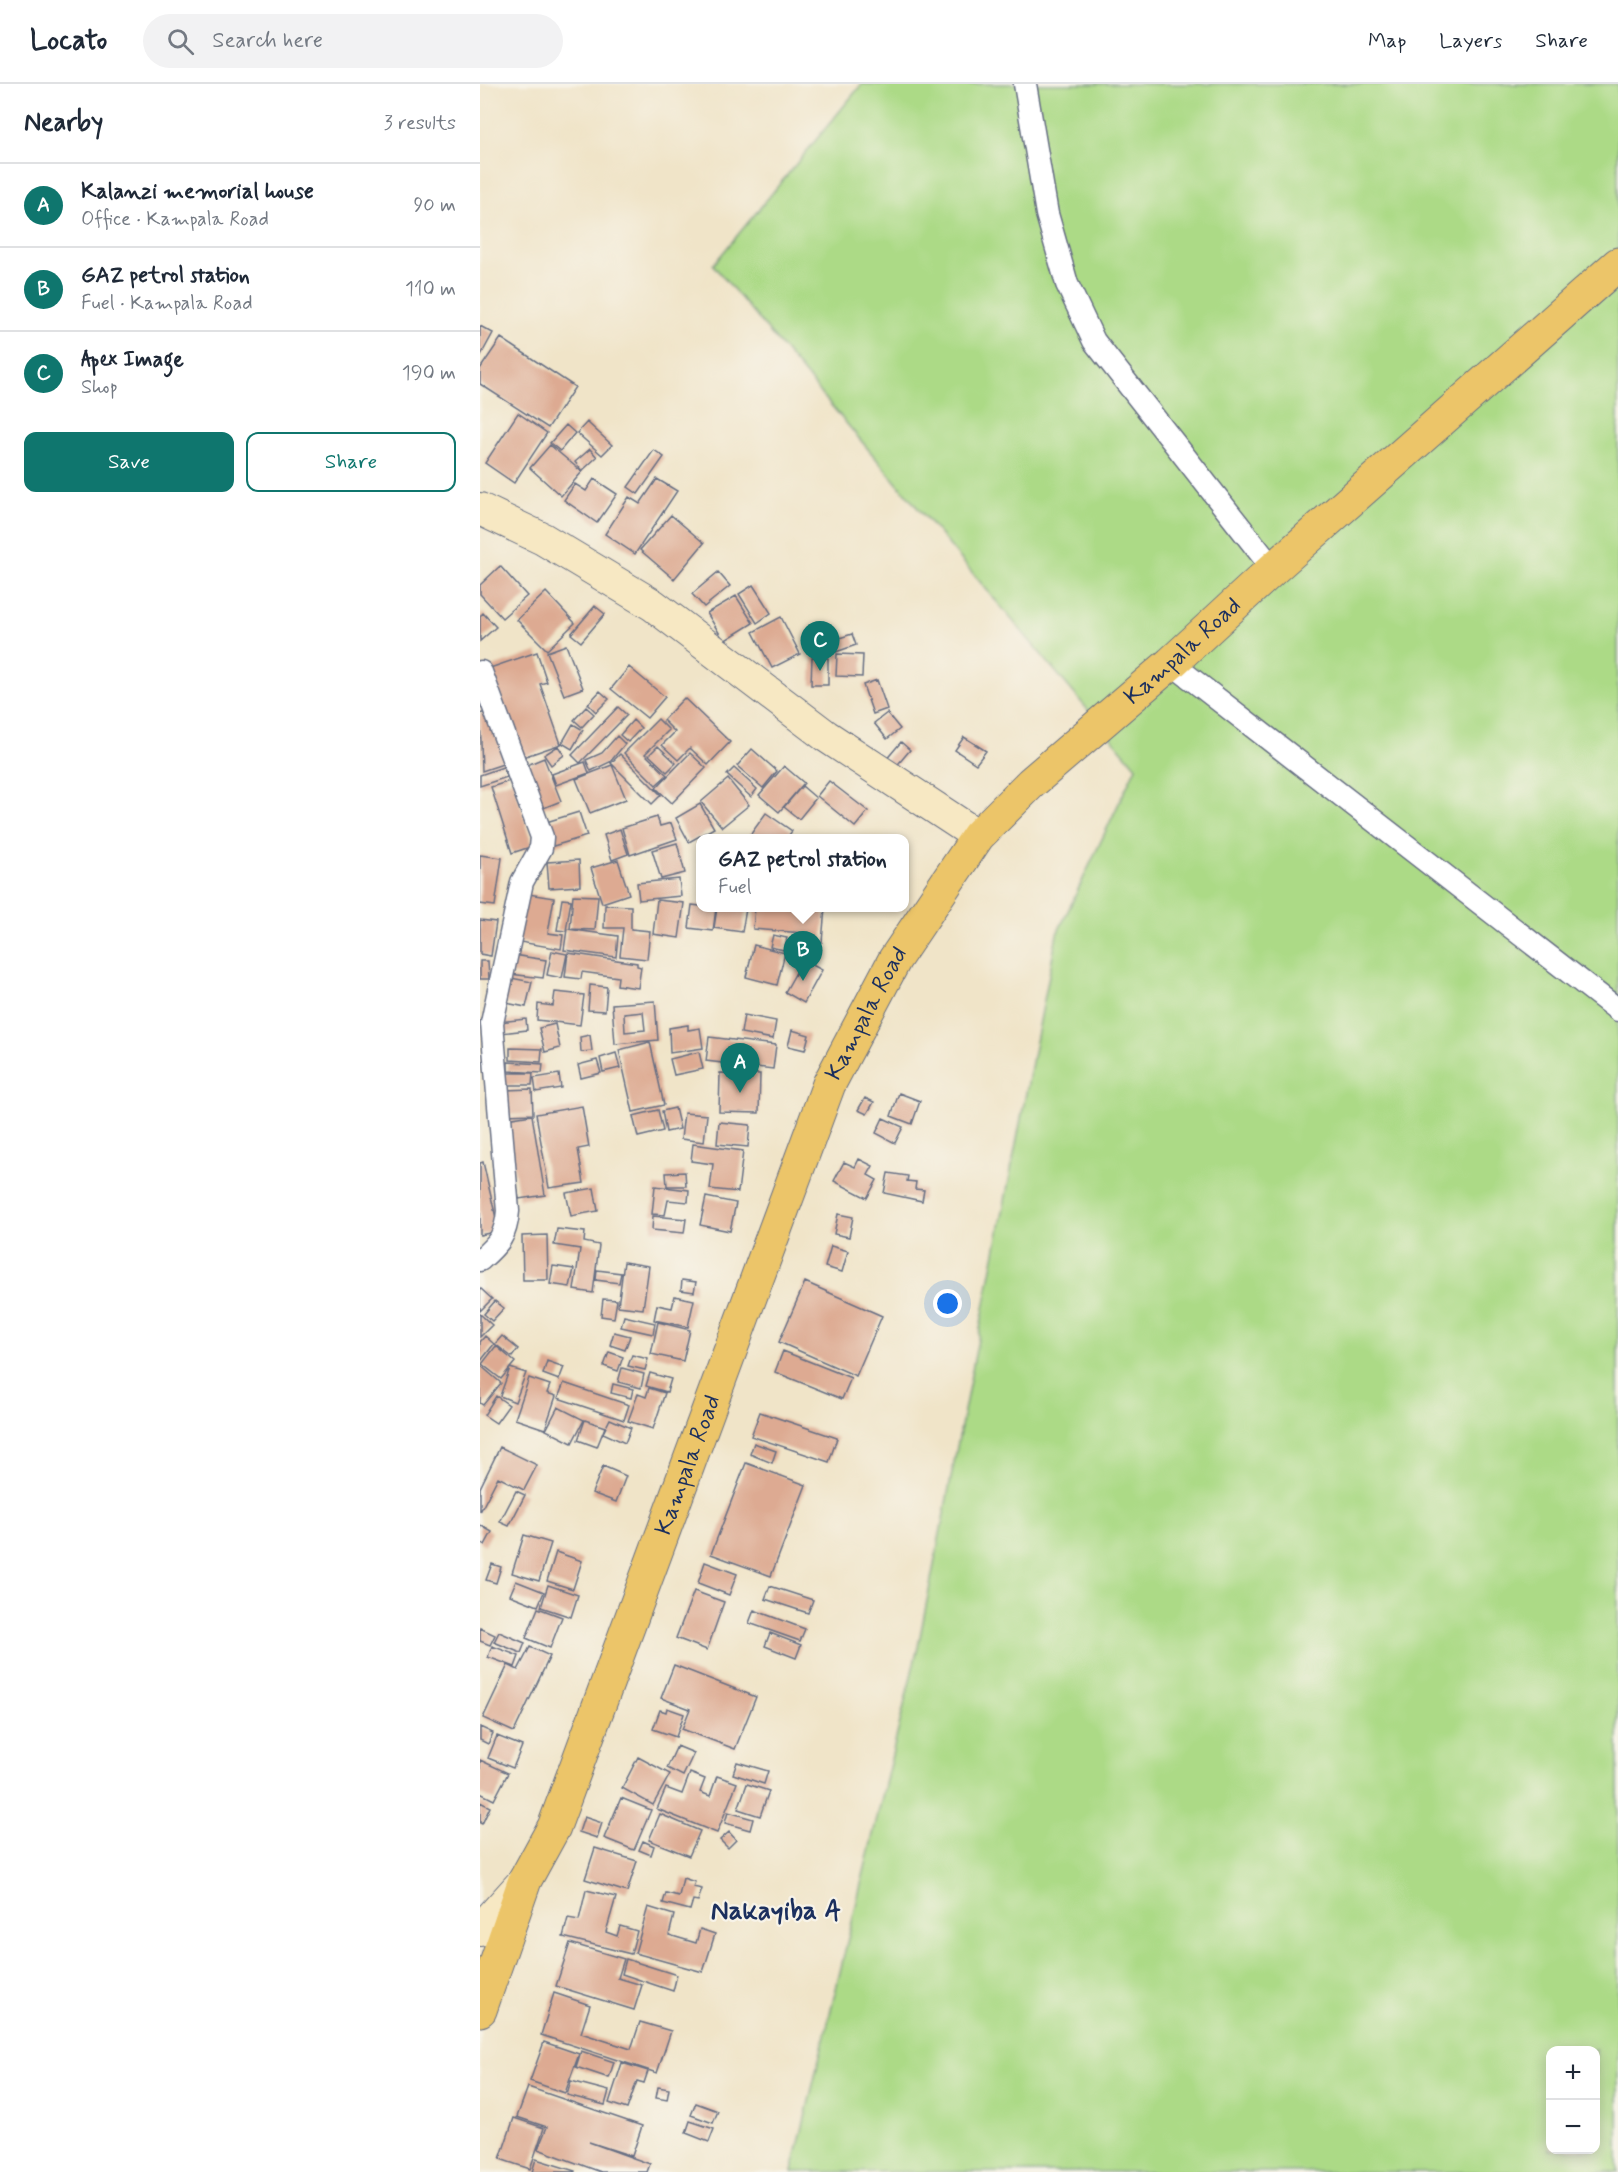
<!DOCTYPE html>
<html lang="en">
<head>
<meta charset="utf-8">
<style>
  :root { --surface:#fff; --page:#f2f2f3; --text:#1f2937; --muted:#747a83; --line:#e0e1e3; --accent:#0f766e }
  body { margin:0; font-family:Mynerve,sans-serif; background:var(--page); color:var(--text) }
  .controls { position:absolute; right:18px; bottom:18px; display:grid; overflow:hidden; border-radius:12px; box-shadow:0 3px 15px #0003 }
  .controls button { width:54px; height:54px; display:grid; place-items:center; padding:0; border:0; border-bottom:2px solid var(--line); background:var(--surface); color:var(--text); font:30px sans-serif }
  .you { position:absolute; left:468px; top:1220px; width:21px; height:21px; margin:-15px; border:4px solid #fff; border-radius:50%; background:#1a73e8; box-shadow:0 0 0 9px #1a73e833 }
  .badge { display:grid; place-items:center; width:39px; height:39px; border-radius:50%; background:var(--accent); color:#fff; font-size:20px; font-weight:700 }
  .pin { position:absolute; translate:-50% -50px; filter:drop-shadow(0 2px 3px #0008) }
  .pin::after { content:''; position:absolute; top:32px; width:21px; height:18px; background:inherit; clip-path:polygon(0 0,100% 0,50% 100%) }
  .popup { position:absolute; left:216px; top:750px; width:213px; height:78px; box-sizing:border-box; display:grid; place-content:center; border-radius:12px; background:var(--surface); filter:drop-shadow(0 2px 4px #0005); font-size:20px; white-space:nowrap; color:var(--muted) }
  .popup b { font-size:22px; color:var(--text) }
  .popup::after { content:''; position:absolute; left:50%; top:100%; margin-left:-12px; border:12px solid transparent; border-top-color:var(--surface) }
  .list { margin:0; padding:0; list-style:none }
  h2 { display:flex; justify-content:space-between; align-items:center; height:78px; margin:0; padding:0 24px; font-size:26px }
  h2 small { font-size:20px; font-weight:400; color:var(--muted) }
  .list li { display:grid; grid-template-columns:39px 1fr auto; gap:18px; align-items:center; box-sizing:border-box; height:84px; padding:0 24px; border-top:2px solid var(--line) }
  .list b { display:block; font-size:22px; white-space:nowrap }
  .list p { margin:0; font-size:20px; white-space:nowrap; color:var(--muted) }
  .list em { font-size:20px; font-style:normal; color:var(--muted) }
  .actions { display:flex; gap:12px; padding:18px 24px }
  .actions a { flex:1; padding:14px 0; border:2px solid var(--accent); border-radius:12px; text-align:center; font-size:21px; color:var(--accent) }
  .actions .main { background:var(--accent); color:#fff }
  .icon { flex:none; width:33px; height:33px; fill:none; stroke:currentColor; stroke-width:2; stroke-linecap:round; stroke-linejoin:round }
  .map { position:relative; flex:none; width:1138px; height:2088px; overflow:hidden }
  header { display:flex; align-items:center; gap:36px; box-sizing:border-box; height:84px; padding:0 30px; background:var(--surface); border-bottom:2px solid var(--line) }
  header strong { font-size:28px }
  nav { display:flex; gap:33px; margin-inline-start:auto; font-size:21px }
  .search { width:420px; height:54px; background:var(--page); display:flex; align-items:center; gap:15px; box-sizing:border-box; padding:0 21px; border-radius:33px; color:var(--muted); font-size:22px }
  main { display:flex }
  aside { flex:1; background:var(--surface) }
  .map>svg:first-child { display:block }
</style>
</head>
<body>
<header>
<strong>Locato</strong>
<div class="search"><svg class="icon" aria-label="search" viewBox="0 0 24 24"><circle cx="10" cy="10" r="6"/><path d="M15 15l6 6"/></svg>Search here</div>
<nav><a>Map</a><a>Layers</a><a>Share</a></nav>
</header>
<main>
<aside>
<h2>Nearby<small>3 results</small></h2>
<ul class="list">
<li><span class="badge">A</span><div><b>Kalanzi memorial house</b><p>Office · Kampala Road</p></div><em>90 m</em></li>
<li><span class="badge">B</span><div><b>GAZ petrol station</b><p>Fuel · Kampala Road</p></div><em>110 m</em></li>
<li><span class="badge">C</span><div><b>Apex Image</b><p>Shop</p></div><em>190 m</em></li>
</ul>
<div class="actions"><a class="main">Save</a><a>Share</a></div>
</aside>
<div class="map">
<svg width="1138" height="2088" viewBox="0 0 1138 2088">
  <rect width="100%" height="100%" fill="#f7f3e8"/>
  <filter id="ink" filterUnits="userSpaceOnUse"><feTurbulence type="fractalNoise" baseFrequency=".0167" numOctaves="2"/><feDisplacementMap in="SourceGraphic" scale="12" xChannelSelector="R" yChannelSelector="G"/><feConvolveMatrix kernelMatrix="1 2 1 2 8 2 1 2 1" color-interpolation-filters="sRGB"/></filter>
  <filter id="wash" filterUnits="userSpaceOnUse"><feTurbulence type="fractalNoise" baseFrequency=".008" numOctaves="4" result="noise"/><feDisplacementMap in="SourceGraphic" scale="24" xChannelSelector="R" yChannelSelector="G"/><feGaussianBlur stdDeviation="1.35" result="paint"/><feColorMatrix in="noise" values="0 0 0 0 0 0 0 0 0 0 0 0 0 0 0 0 0 1.4 0 .05"/><feComposite in="paint" operator="in"/></filter>
  <g filter="url(#wash)">
    <rect width="100%" height="100%" fill="#f0e4c8"/>
    <path fill="#acda86" stroke="#648472" stroke-width="1.5" fill-rule="evenodd" d="M382,0H1138V2088H312L438,1563L577,850L656,683L233,181ZM1070,1966H1116V2066H1070Z"/>
    <g id="blocks">
      <path fill="#ddaa92" fill-rule="evenodd" d="M0,242L13,249L0,273Z
        M21,254L95,303L68,344L0,300V285Z
        M38,329L67,349L34,399L5,379Z
        M107,338L132,361L122,371L97,349Z
        M86,341L95,349L80,367L70,359Z
        M70,361L102,388L81,412L50,384Z
        M110,365L117,373L102,387L95,378Z
        M174,366L184,373L158,410L148,403Z
        M114,395L137,410L117,439L84,416L95,400L106,407Z
        M177,395L197,407L155,470L125,450L149,413L160,420Z
        M191,431L224,459L194,495L160,466Z
        M20,482L47,512L22,534L0,510V501Z
        M238,488L250,502L224,523L212,510Z
        M273,501L291,529L277,539L259,510Z
        M66,508L95,539L67,566L37,536Z
        M256,512L273,539L244,557L227,529Z
        M115,522L125,530L101,558L91,550Z
        M3,529L16,543L0,557V532Z
        M301,533L320,570L292,584L273,548Z
        M342,542L343,568H333L332,543Z
        M372,550L376,561L356,568L353,556Z
        M86,561L103,604L84,611L67,568Z
        M57,568L67,598L60,600L81,660L40,674L10,584Z
        M357,570L383,571L382,593L356,592Z
        M332,573L348,574V601H331Z
        M149,583L185,613L167,634L131,605Z
        M397,596L407,625L393,630L383,601Z
        M120,607L129,615L116,628L108,620Z
        M204,614L250,658L228,681L210,664L198,676L182,661L195,648L183,636Z
        M106,623L114,630L102,643L94,636Z
        M138,623L147,631L100,679L92,671Z
        M8,627L26,679L2,687L0,630Z
        M407,629L420,645L407,655L394,639Z
        M178,635L189,646L165,670L187,691L176,701L144,669Z
        M153,636L161,644L148,658L140,651Z
        M93,640L103,646L92,665L82,659Z
        M137,652L145,660L130,678L111,687L106,676L122,669Z
        M484,653L506,667L496,680L475,666Z
        M421,658L430,666L414,685L405,677Z
        M78,662L84,671L71,681L64,671Z
        M178,662L196,679L187,688L169,671Z
        M272,665L297,687L283,704L257,682Z
        M210,669L226,684L192,719L176,704Z
        M140,670L181,711L172,720L131,679Z
        M64,674L81,717L56,727L40,684Z
        M105,678L109,689L76,701L72,690Z
        M132,681L146,715L110,729L96,695Z
        M304,682L324,699L299,728L279,711Z
        M23,683L27,693L0,702V691Z
        M254,684L277,705L271,713L247,691Z
        M248,695L269,721L242,743L221,718Z
        M33,696L53,762L32,769L11,703Z
        M349,697L388,727L375,743L337,712Z
        M322,702L336,714L319,735L304,723Z
        M220,720L234,744L209,758L196,734Z
        M99,728L107,752L70,763L63,739Z
        M286,729L312,747L307,754H268Z
        M177,733L180,742L191,739L197,755L150,771L142,744Z
        M140,745L148,770L132,776L124,751Z
        M197,759L205,789L181,795L172,766Z
        M0,771L22,774L15,822L0,820Z
        M99,776L100,802L69,804L67,778Z
        M138,776L149,810L122,819L111,784Z
        M199,795L201,812L159,816L157,799Z
        M42,809L74,814L68,849L83,851L81,865L34,857Z
        M93,811L118,812L115,846L90,845Z
        M82,815L91,816L86,847L77,846Z
        M177,816L204,819L199,854L173,850Z
        M125,821L151,822V845L170,847L167,875L140,872L143,844H124Z
        M212,821L236,824L233,847L209,844Z
        M237,824L266,825L262,848L234,844Z
        M275,824H345L342,858L324,856V849L273,845Z
        M0,836L16,838L11,872L0,870Z
        M87,845L138,852L136,873L84,866Z
        M293,851L307,854L304,866L290,863Z
        M274,861L305,869L297,901L266,893Z
        M72,867L87,870L82,894L67,891Z
        M88,869L157,879V882L161,883L158,904L137,901L138,893L102,888L101,895L85,893Z
        M33,871L66,876L63,894L30,890Z
        M323,876L342,886L324,919L305,908Z
        M0,877H8L9,895H0Z
        M26,893L52,898L46,923L21,918Z
        M110,901L127,903L125,927L108,926Z
        M75,908L104,911L100,941L57,936L58,920L73,922Z
        M175,917L178,956L135,960L132,920ZM163,928L165,946L145,948L144,930Z
        M264,931L296,937L293,955L261,949Z
        M46,935L47,946L21,949L19,938Z
        M75,940L80,964L65,968L59,944Z
        M208,941V946L220,944L223,964L190,969L189,944Z
        M312,946L329,951L325,966L308,962Z
        M110,951L112,967L101,968L100,953Z
        M229,953L296,961L293,985L226,977Z
        M170,958L184,1021L153,1028L139,966Z
        M30,964L62,965L61,978L30,976Z
        M219,968L223,985L194,991L190,975Z
        M136,969L140,984L123,988L120,974Z
        M117,976L121,989L101,994L98,981Z
        M28,978L63,980L62,989L28,987Z
        M16,989H53L52,1001H16Z
        M240,989L280,990L279,1029L239,1028Z
        M79,990L81,1004L56,1008L54,994Z
        M52,1005L53,1030L26,1031L25,1006Z
        M419,1009L440,1017L432,1040L411,1032Z
        M385,1014L394,1018L387,1030L378,1026Z
        M102,1022L109,1063L98,1065L104,1099L69,1104L56,1030Z
        M195,1024L200,1045L186,1048L182,1027Z
        M178,1026L183,1047L158,1053L153,1032Z
        M204,1029L227,1031L224,1058L201,1055Z
        M52,1031L65,1111L39,1115L26,1035Z
        M403,1034L423,1043L415,1059L396,1049Z
        M239,1038L270,1041L268,1063L237,1060Z
        M213,1060L263,1067L258,1108L230,1105L233,1080L211,1077Z
        M379,1075L393,1082L388,1091L397,1096L387,1114L354,1097L364,1078L375,1083Z
        M3,1078L19,1147L0,1151V1079Z
        M205,1088L206,1102H187L186,1089Z
        M408,1089L428,1092L427,1097L436,1098L435,1105L444,1106L442,1117L404,1109Z
        M175,1102L209,1106L208,1118L188,1116L185,1131L172,1130Z
        M114,1104L118,1127L91,1132L86,1109Z
        M226,1113L256,1119L250,1147L220,1141Z
        M358,1130L373,1133L369,1153L354,1150Z
        M173,1132L206,1135L204,1149L172,1146Z
        M77,1145L105,1148L104,1158L119,1161L113,1209L94,1206L100,1165L74,1161Z
        M67,1151L68,1196H43L42,1152Z
        M351,1162L368,1167L362,1188L345,1183Z
        M144,1178L169,1182L163,1225L138,1222Z
        M73,1182L94,1185L90,1203L70,1200Z
        M117,1186L141,1189L139,1199L116,1196Z
        M202,1196L216,1198L214,1208L201,1206Z
        M325,1198L402,1232L376,1292L299,1258Z
        M0,1204L12,1215L0,1227Z
        M195,1212L214,1216L208,1243L174,1236L177,1221L192,1224Z
        M123,1215L137,1216L134,1234L121,1232Z
        M15,1217L24,1224L12,1237L4,1230Z
        M0,1230L12,1241L0,1253Z
        M144,1232L175,1239L173,1250L141,1243Z
        M178,1238L210,1246L203,1277L171,1270Z
        M134,1248L150,1252L145,1266L130,1261Z
        M5,1252L14,1260L0,1278V1258Z
        M22,1252L38,1265L32,1273L15,1260Z
        M16,1262L35,1278L21,1295L2,1280Z
        M303,1267L371,1294L362,1315L295,1288Z
        M129,1268L143,1273L138,1287L124,1282Z
        M152,1271L168,1275L165,1286L148,1282Z
        M67,1277L84,1283L79,1296L63,1290Z
        M0,1281L21,1299L3,1321L0,1319Z
        M30,1284L46,1289L35,1318L20,1312Z
        M142,1284L164,1290L161,1304L138,1298Z
        M170,1289L191,1295L187,1308L166,1302Z
        M49,1294L70,1301L67,1309L76,1312L65,1345L35,1335Z
        M84,1299L149,1321L144,1336L78,1314Z
        M133,1300L153,1305L151,1314L131,1309Z
        M169,1304L185,1309L173,1345L148,1337L158,1310L166,1313Z
        M16,1312L29,1321L16,1339L4,1331Z
        M78,1323L104,1336L92,1359L66,1346Z
        M280,1328L357,1354L349,1378L271,1352Z
        M130,1335L151,1344L145,1359L123,1349Z
        M105,1336L125,1343L117,1363L98,1356Z
        M274,1359L296,1367L292,1379L270,1370Z
        M20,1363L57,1381L44,1406L18,1393L0,1428V1404Z
        M266,1379L326,1401L291,1492L231,1470Z
        M123,1382L146,1392L136,1418L112,1409Z
        M36,1407L45,1411L29,1442L20,1438Z
        M0,1441L12,1448L5,1461L0,1458Z
        M44,1451L71,1459L59,1497L32,1489Z
        M76,1468L102,1477L93,1505L67,1497Z
        M225,1478L257,1490L249,1511L218,1499Z
        M12,1480L21,1483L16,1499L6,1496Z
        M36,1497L64,1508L58,1522L30,1511Z
        M68,1501L98,1511L91,1533L61,1523Z
        M290,1502L333,1516L328,1529L285,1515Z
        M214,1507L244,1518L227,1566L196,1554Z
        M58,1524L82,1533L70,1564L46,1554Z
        M274,1526L325,1545L320,1557L269,1539Z
        M0,1544L15,1551L10,1561L0,1557Z
        M19,1548L45,1559L41,1569L14,1558Z
        M290,1549L321,1561L316,1574L285,1562Z
        M12,1562L39,1572L35,1583L8,1573Z
        M50,1563L70,1572L34,1648L3,1634L28,1581L38,1586Z
        M194,1581L276,1613L255,1665L202,1645L210,1625L181,1614Z
        M187,1624L204,1630L196,1653L173,1645L180,1626L186,1628Z
        M0,1643L13,1649L8,1660L0,1656Z
        M17,1652L42,1662L33,1684L8,1674Z
        M197,1662L214,1669L203,1692L187,1684Z
        M158,1673L190,1690L173,1721L142,1704Z
        M0,1676L28,1689L14,1716L0,1709Z
        M257,1678L288,1687L284,1700L253,1690Z
        M210,1689L225,1695L220,1708L230,1712L237,1692L257,1699L237,1749L177,1725L186,1704L202,1710Z
        M267,1700L289,1707L280,1732L258,1725Z
        M141,1714L171,1726L154,1766L124,1754Z
        M0,1718L10,1723L2,1740L0,1739Z
        M248,1728L273,1735L270,1746L245,1739Z
        M180,1730L220,1747L209,1772L169,1756Z
        M104,1733L122,1739L117,1754L99,1748Z
        M249,1748L256,1756L248,1764L240,1756Z
        M163,1757L174,1762L171,1771L159,1766Z
        M115,1764L157,1777L147,1808L105,1795Z
        M203,1794L215,1798L213,1803L222,1805L218,1817L213,1816L210,1826L183,1819L186,1809L199,1812Z
        M106,1806L136,1813L126,1848L137,1852L140,1842L157,1847L151,1870L83,1853L88,1834L99,1836Z
        M168,1823L194,1831L189,1851L216,1859L220,1845L235,1850L223,1888L155,1869Z
        M90,1859L144,1875L138,1894L162,1901L154,1926L76,1902Z
        M146,1875L197,1891L193,1907L142,1890Z
        M74,1909L110,1921L101,1949L151,1965L160,1938L191,1947L177,1989L61,1951Z
        M64,1958L99,1970L85,2009L50,1997Z
        M101,1967L134,1978L129,1994L96,1983Z
        M142,1979L168,1987L164,1999L157,1997L147,2025L129,2019Z
        M91,1997L129,2007L125,2021L87,2011Z
        M48,2003L162,2042L152,2072L109,2058L170,2080L167,2088H121L58,2065L67,2043L37,2033Z
        M178,2003L189,2005L187,2016L176,2014Z
        M216,2019L238,2027L233,2039L211,2031Z
        M34,2034L64,2044L50,2085L20,2075Z
        M210,2037L234,2045L229,2058L206,2049Z
        M56,2075L95,2087V2088H52Z"/>
    </g>
  </g>
  <g filter="url(#ink)">
    <use href="#blocks" fill-opacity="0" stroke="#666e83" stroke-width="1.5"/>
    <g fill="none" stroke-linecap="round" stroke-linejoin="round">
      <g stroke="#666e83" stroke-width="25">
        <path id="street" d="M545,0L567,130L587,200L614,257L793,485
          M691,579L1138,926
          M0,1176C19,1159 26,1152 28,1127L12,939L42,798L61,764L62,753L1,588"/>
      </g>
      <g stroke="#666e83" stroke-width="34">
        <path id="secondary" d="M0,425L63,455L173,521L346,652L498,752
          M0,1846L45,1796"/>
      </g>
      <g stroke="#666e83" stroke-width="35">
        <g id="primary">
          <path id="s1" d="M0,1926L45,1796L74,1743L349,1000L415,875L498,752L551,699L691,579L793,485L1138,180"/>
        </g>
      </g>
      <use href="#street" stroke="#fff" stroke-width="22"/>
      <use href="#secondary" stroke="#f7e8c3" stroke-width="32"/>
      <use href="#primary" stroke="#ecc569" stroke-width="33"/>
    </g>
  </g>
  <g text-anchor="middle" dominant-baseline="central" stroke-width="4.5" stroke-linejoin="round" paint-order="stroke">
    <g font-size="24" fill="#1b2f5e" stroke="#f7f3e8">
      <text stroke="none"><textPath href="#s1" startOffset="1556">Kampala Road</textPath></text>
      <text stroke="none"><textPath href="#s1" startOffset="1070">Kampala Road</textPath></text>
      <text stroke="none"><textPath href="#s1" startOffset="584">Kampala Road</textPath></text>
    </g>
    <g font-size="27" font-weight="bold" fill="#1b2f5e" stroke="#f7f3e8">
      <text x="296" y="1827">Nakayiba A</text>
    </g>
  </g>
</svg>
<div class="controls">
<button>+</button>
<button>−</button>
</div>
<div class="you"></div>
<div class="pin badge" style="left:260px;top:1009px">A</div>
<div class="pin badge" style="left:323px;top:897px">B</div>
<div class="popup"><b>GAZ petrol station</b>Fuel</div>
<div class="pin badge" style="left:340px;top:587px">C</div>
</div>
</main>
</body>
</html>
